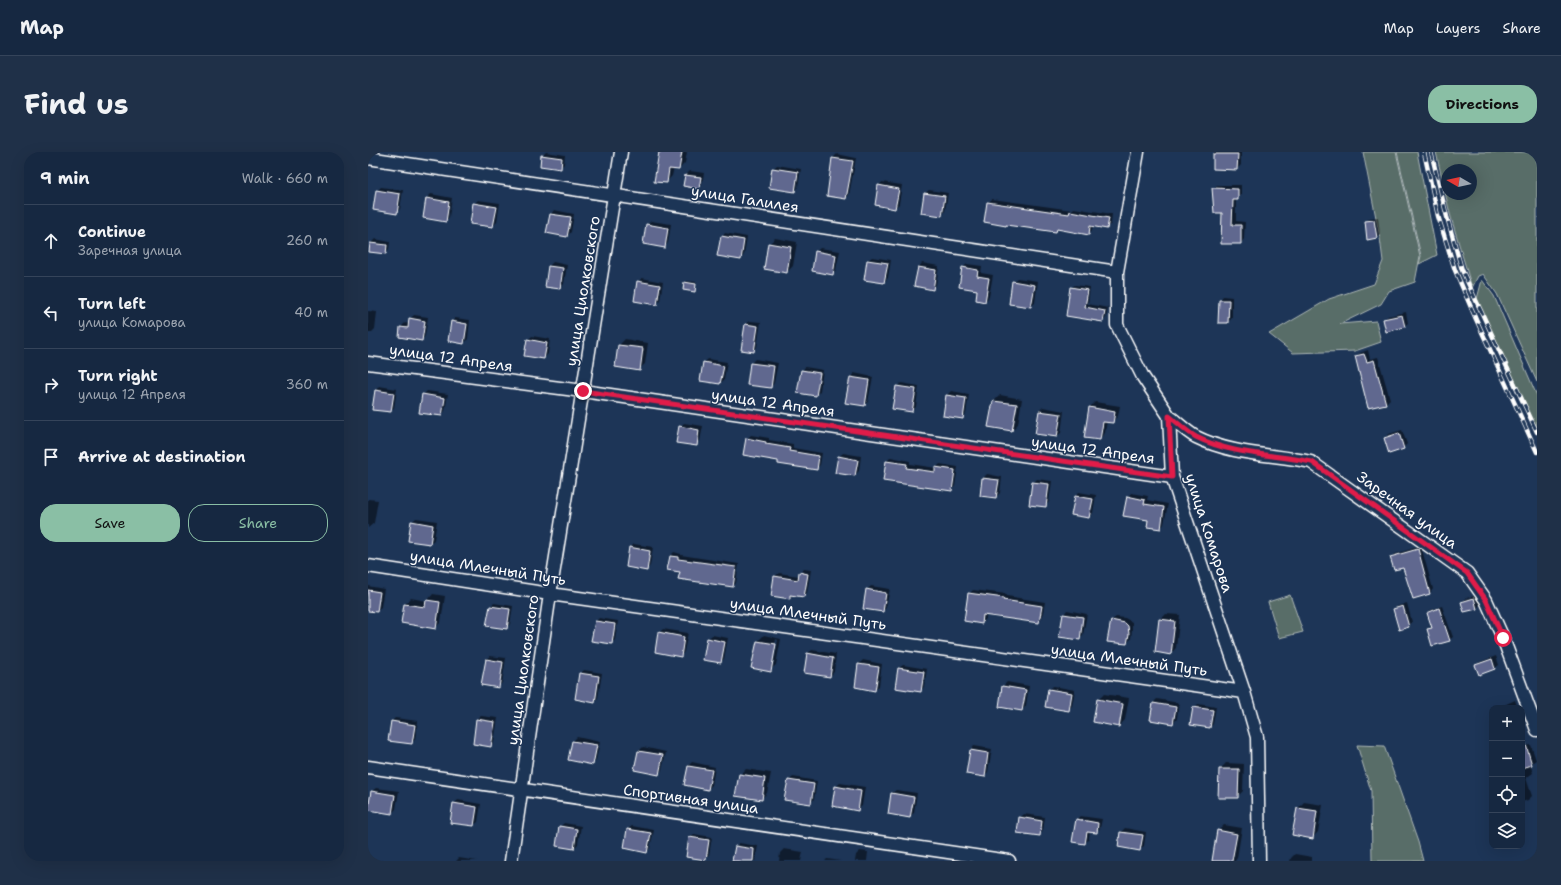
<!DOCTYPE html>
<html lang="en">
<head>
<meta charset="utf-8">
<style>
  :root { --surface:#162841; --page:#1f3048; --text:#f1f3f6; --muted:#9ea6b1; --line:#35445a; --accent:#8abfa5 }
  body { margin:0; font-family:"Shantell Sans",sans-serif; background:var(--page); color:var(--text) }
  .controls { position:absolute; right:12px; bottom:12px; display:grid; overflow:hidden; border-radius:8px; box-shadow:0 4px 16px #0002 }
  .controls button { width:36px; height:36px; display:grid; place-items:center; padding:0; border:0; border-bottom:1px solid var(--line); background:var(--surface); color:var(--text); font:20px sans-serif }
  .compass { position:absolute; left:1073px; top:12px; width:36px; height:36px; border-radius:50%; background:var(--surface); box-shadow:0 4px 16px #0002; rotate:279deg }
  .stop { position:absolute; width:12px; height:12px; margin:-9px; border:3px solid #e11d48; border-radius:50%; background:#fff }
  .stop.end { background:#e11d48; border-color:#fff; box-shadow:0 1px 4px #0008 }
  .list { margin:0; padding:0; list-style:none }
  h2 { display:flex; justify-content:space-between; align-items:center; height:52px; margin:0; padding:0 16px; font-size:17px }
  h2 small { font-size:13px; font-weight:400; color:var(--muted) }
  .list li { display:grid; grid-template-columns:26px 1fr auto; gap:12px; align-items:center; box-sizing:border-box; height:72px; padding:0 16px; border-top:1px solid var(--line) }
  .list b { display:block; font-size:15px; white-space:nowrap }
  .list p { margin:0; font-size:13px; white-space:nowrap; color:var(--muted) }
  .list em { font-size:13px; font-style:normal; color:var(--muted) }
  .actions { display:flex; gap:8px; padding:12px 16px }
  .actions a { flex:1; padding:9px 0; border:1px solid var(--accent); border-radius:16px; text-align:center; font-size:14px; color:var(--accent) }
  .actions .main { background:var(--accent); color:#111 }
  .icon { flex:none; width:22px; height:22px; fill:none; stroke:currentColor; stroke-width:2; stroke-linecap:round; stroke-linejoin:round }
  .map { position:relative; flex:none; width:1169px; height:709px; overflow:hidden; border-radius:16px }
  header { display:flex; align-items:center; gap:24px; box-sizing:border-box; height:56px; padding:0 20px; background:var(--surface); border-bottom:1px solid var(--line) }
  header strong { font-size:19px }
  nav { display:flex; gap:22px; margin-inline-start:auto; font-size:14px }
  .intro { display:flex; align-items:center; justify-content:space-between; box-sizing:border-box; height:96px; padding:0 24px }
  h1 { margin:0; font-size:28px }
  .button { padding:10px 18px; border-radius:16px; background:var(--accent); color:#111; font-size:14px; font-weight:700 }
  main { display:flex; gap:24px; padding:0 24px }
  aside { flex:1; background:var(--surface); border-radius:16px; box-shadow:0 4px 16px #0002 }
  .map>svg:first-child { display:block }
</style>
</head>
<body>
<header>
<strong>Map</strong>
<nav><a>Map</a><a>Layers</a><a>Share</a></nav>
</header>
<div class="intro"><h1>Find us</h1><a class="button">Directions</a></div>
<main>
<aside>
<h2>9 min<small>Walk · 660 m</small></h2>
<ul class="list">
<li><svg class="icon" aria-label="ahead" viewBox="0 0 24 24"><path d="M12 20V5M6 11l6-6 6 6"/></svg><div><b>Continue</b><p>Заречная улица</p></div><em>260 m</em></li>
<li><svg class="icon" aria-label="left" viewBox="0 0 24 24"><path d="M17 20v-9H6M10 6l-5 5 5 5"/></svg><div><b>Turn left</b><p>улица Комарова</p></div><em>40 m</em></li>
<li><svg class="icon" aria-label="right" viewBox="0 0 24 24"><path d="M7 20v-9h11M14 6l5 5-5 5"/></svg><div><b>Turn right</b><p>улица 12 Апреля</p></div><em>360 m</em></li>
<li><svg class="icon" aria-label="arrive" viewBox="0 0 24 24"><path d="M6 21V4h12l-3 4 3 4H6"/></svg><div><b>Arrive at destination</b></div></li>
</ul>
<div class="actions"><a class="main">Save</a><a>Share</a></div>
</aside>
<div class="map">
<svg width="1169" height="709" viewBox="0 0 1169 709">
  <rect width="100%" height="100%" fill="#1d3557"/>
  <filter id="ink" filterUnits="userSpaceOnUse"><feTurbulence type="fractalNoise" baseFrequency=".025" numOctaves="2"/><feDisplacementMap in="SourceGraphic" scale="8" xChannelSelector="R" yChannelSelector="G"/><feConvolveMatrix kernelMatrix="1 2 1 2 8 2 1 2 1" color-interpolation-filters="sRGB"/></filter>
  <g filter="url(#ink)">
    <path fill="#586d68" stroke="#acb6b4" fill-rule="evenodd" d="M995,0H1028L1052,104L1047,130L1021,139L1013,152L972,172L1008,169L1013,190L987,199L925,201L901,182L961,147L1006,132L1015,109L1012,86Z
      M1029,0H1049L1069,103L1051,112L1053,104Z
      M1068,0H1169V230L1129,142L1115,122L1110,124L1104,136L1082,62ZM1079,18H1103V42H1079Z
      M1114,128L1126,144L1169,244V276L1109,147Z
      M922,443L935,480L911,486L900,450Z
      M989,593L1016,594L1050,690L1055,709H1004L1003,639Z"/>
    <path fill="#0007" fill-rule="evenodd" d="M178,0L197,3L196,12L192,16L174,4Z
      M292,0H319L317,11L311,17L306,16L304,24L298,30Z
      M846,0H873V13L869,17H846Z
      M469,2L488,6L481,43L478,46L465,6Z
      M409,13L433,17L430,35L427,39L405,17Z
      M322,19L336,21L334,32L331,35L317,33L318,23Z
      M514,30L534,33L531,52L527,56L511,34Z
      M849,33H873V43L868,47V69L877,70L876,87L873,91L855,60L845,37Z
      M13,35L35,38L32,57L28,61L9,39Z
      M561,38L580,41L577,59L574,63L557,41Z
      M63,42L84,46L81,65L78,69L59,46Z
      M624,47L704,58L706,56L744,62L743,72L739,75L725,73L724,78L720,82L690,77L688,79L620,51Z
      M110,48L132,51L129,70L125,74L106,52Z
      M186,58L206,62L203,80L199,84L180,81L183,62Z
      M1010,65L1012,82L1008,85L998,70L1002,66Z
      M283,69L303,72L300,91L296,95L279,73Z
      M357,81L379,85L376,103L372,107L354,85Z
      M407,86L429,90L425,114L419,120L401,92Z
      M7,87L22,90L21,97L17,101L2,99L3,91Z
      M452,96L472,99L468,118L465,121L448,100Z
      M504,105L523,108L520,126L516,130L500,108Z
      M185,110L199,113L196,132L192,136L181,114Z
      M554,111L571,114L568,133L565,136L548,134L551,115Z
      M599,112L614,114L613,121L625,123L621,145L617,149L595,116Z
      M274,126L295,130L292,148L288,152L270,130Z
      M649,126L670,129L667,151L663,154L645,130Z
      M319,129L329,130L326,139L317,131Z
      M707,133L722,135L720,152L740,156L738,166L735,169L699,164L703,136Z
      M855,144L864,145V166L860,170L852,148Z
      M0,159L9,160L7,177L3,181H0Z
      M1038,160L1040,171L1036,174L1016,168L1020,164Z
      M46,163L60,165L57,184L54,188L33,175L37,171L41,172L42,167Z
      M87,166L102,168L100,187L96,191L84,170Z
      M382,169L393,170L389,195L386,199L378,172Z
      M164,184L182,187L180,202L176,206L160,188Z
      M257,187L280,191L277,212L271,217L248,214L251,193Z
      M1000,198L1002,207L1010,205L1022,247L1018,251L1001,255L988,204L992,201Z
      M340,207L359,210L356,228L352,231L336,211Z
      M387,207L410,211L406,231L403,235L383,211Z
      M437,215L455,218L452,239L448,243L434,219Z
      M486,221L505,225L500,250L496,253L483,225Z
      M533,231L551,234L548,255L544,259L529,235Z
      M11,234L29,237L26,256L22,259L8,238Z
      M59,239L80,242L77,259L73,263L55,243Z
      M583,239L601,242L598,262L594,266L579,243Z
      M632,243L654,247L650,272L644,278L626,249Z
      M727,250L752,254L750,264L744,270L739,269L737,281L731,287L721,256Z
      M675,255L696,259L693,281L689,284L671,259Z
      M316,271L335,274L332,289L328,293L312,275Z
      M1034,278L1039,292L1035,296L1017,286L1021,282Z
      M383,283L401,286V288L425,292V296L454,301L452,313L448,317L412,308L379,287Z
      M475,301L493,304L491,319L487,323L471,305Z
      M523,305L542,309V312L568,316L572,312L590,315L587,334L584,338L519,309Z
      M619,322L634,325L632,341L628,345L615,326Z
      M669,327L684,329L681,350L677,354L665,331Z
      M711,340L728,343L725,361L721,365L707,344Z
      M763,341L780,344L779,348L800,352L796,372L793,376L782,367L760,345Z
      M0,347L10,348L6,371L0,376Z
      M48,366L69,369L66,388L62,391L44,370Z
      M266,392L285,395L282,414L278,418L262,396Z
      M1053,394L1065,437L1062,441L1045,446L1036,414L1023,406L1027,402Z
      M306,400L313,402V403L371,412L368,431L365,434L313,419L300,417L302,404Z
      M436,417L443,418L439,441L435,444L425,443L421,446L407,424L411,421L431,424L432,421Z
      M0,434L16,437L13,455L9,459L0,458Z
      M503,434L522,437L518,456L515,459L499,438Z
      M605,438L639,442V444L677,450L674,466L671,470L618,463V467L614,471L601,442Z
      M65,442L77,444L73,470L67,476L37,452L43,446L59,449Z
      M1110,443L1113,452L1109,456L1097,459L1094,450L1098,446Z
      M126,451L145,454L142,472L138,476L123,454Z
      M1039,451L1044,470L1041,474L1026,458L1030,454Z
      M1074,454L1085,485L1081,488L1060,478L1064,474L1060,461L1063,458Z
      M699,458L719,462L715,483L711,487L696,462Z
      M798,462L812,463L808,496L803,501L792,468Z
      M748,465L757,466L764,470V477L763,487L759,491L744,468Z
      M231,466L250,469L247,488L243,491L227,470Z
      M295,477L320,481L316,500L313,504L291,481Z
      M344,483L360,486L356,507L352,510L340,487Z
      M396,483L413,487L408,513L402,518L384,515L390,489ZM408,487L410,488L405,513H403Z
      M444,498L468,502L466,520L462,524L440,501Z
      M122,504L138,506L134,531L130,535L118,507Z
      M1128,504L1131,513L1127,516L1108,513L1112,510Z
      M495,508L514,512L511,534L507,538L491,512Z
      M535,513L559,517L556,535L552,539L531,516Z
      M216,518L234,521L230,546L227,549L212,522Z
      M639,530L661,534L658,554L654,558L635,534Z
      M685,534L707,538L704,554L700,558L681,538Z
      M736,542L761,546L757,568L751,574L730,548Z
      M789,547L811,551L809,567L805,571L785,551Z
      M1147,548L1150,556H1132L1134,554Z
      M830,552L848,555L845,572L842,575L826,556Z
      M113,564L130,566L126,590L123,594L109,567Z
      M27,566L50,569L47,587L44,591L23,570Z
      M1154,566L1157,573L1154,576Z
      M209,585L232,590L228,608L224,612L205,589Z
      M1163,593L1168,608L1162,612L1165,621L1158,626L1164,644L1160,648L1154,650V595Z
      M606,594L624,597L620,620L616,624L603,598Z
      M275,595L298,600L294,618L290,622L271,599Z
      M324,610L347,615L344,633L340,637L320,614Z
      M858,611L876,612L875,639L869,645L852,617Z
      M378,617L403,621L399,641L393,647L372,623Z
      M425,625L449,629L446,647L442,651L421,629Z
      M472,631L497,635L494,654L490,657L468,635Z
      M8,636L31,639L28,657L24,661L4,639Z
      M528,638L549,641L546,661L542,664L524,641Z
      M90,648L113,652L110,670L106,673L86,652Z
      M936,650L955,653L950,680L944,686L930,656Z
      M656,662L677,665L675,679L671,683L652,666Z
      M712,664L734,667L732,676L728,680L722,679L721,687L717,691L708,668Z
      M196,671L213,674L210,692L206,696L192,675Z
      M856,673L874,676L869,706L867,709H845L850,679Z
      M264,674L286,678L282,696L279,700L260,677Z
      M757,676L778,680L776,694L772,697L751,694L753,680Z
      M326,682L344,685L341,703L337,707L322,686Z
      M371,691L390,694L387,709H365L368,695Z
      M416,697L435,700L433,709H411L412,701Z
      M492,699L500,700L499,709H487L488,703Z
      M927,702L944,705V709H922L923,706Z
      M91,706L109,709H88Z
      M459,707L473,709H457Z"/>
    <path fill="#60688f" stroke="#fff" d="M291,0H314L311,18L301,17L299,31L286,30Z
      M845,2H870L869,18L845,17Z
      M173,3L194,6L193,17L172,14Z
      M464,6L485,9L478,47L459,44Z
      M404,16L430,20L427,40L401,36Z
      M317,23L333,25L331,37L315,34Z
      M510,33L531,37L527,57L507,53Z
      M844,36L870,37V48H865L864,73H873V92H853L854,61H846Z
      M8,38L32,42L29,62L5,58Z
      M556,41L577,44L574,64L553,61Z
      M58,46L81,50L78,70L55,66Z
      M619,50L701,62L702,59L741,66L739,77L722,74L721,83L689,77L688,80L638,73V74L616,70Z
      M105,51L129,55L125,75L102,72Z
      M182,62L203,65L199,85L178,81Z
      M1006,68L1009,86L999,88L997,69Z
      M278,72L300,76L297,96L275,92Z
      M353,84L376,88L373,108L349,104Z
      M2,91L19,93L18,102L1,100Z
      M400,91L423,95L419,121L396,117Z
      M447,99L468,103L465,123L444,119Z
      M499,108L520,111L516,131L496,128Z
      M180,114L195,116L192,137L177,135Z
      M550,115L568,118L565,138L546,134Z
      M594,115L610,118L609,124L621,126L617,150L608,148L609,138L591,135Z
      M269,129L292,133L289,153L266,149Z
      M644,129L667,133L663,155L641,152Z
      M316,130L328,132L327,140L315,138Z
      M702,135L720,138L717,155L737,159L735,170L698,164Z
      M851,148H861L860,171H850Z
      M1034,163L1037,175L1018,180L1015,167Z
      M41,166L57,169L54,189L31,185L32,175L40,176Z
      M83,169L99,172L96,192L80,189Z
      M377,172L390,174L386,200L373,198Z
      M159,187L179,191L176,207L156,204Z
      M250,193L275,196L272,219L247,215Z
      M996,202L999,210L1006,208L1018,252L1000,256L987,204Z
      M335,210L356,214L352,232L332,229Z
      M382,211L406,214L403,236L379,233Z
      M433,218L452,221L448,244L429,241Z
      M482,225L501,228L497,254L477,251Z
      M528,234L548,237L544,260L524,257Z
      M7,238L26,241L23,260L4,258Z
      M54,242L77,246L74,264L51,261Z
      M578,243L598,246L595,267L575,264Z
      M625,249L649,252L644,279L620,275Z
      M721,255L747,260L745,271L735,270L732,288L716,286Z
      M671,259L693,262L689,285L667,282Z
      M311,274L331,278L329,294L308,291Z
      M1031,281L1036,297L1021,302L1016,286Z
      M378,286L398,290V292L422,296L421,299L451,304L449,318L410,312V309L375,303Z
      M470,304L490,308L487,324L467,321Z
      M518,309L539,312L538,316L567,320V315L587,318L584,339L515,329Z
      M614,326L631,328L628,346L612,344Z
      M664,330L681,332L678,355L661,353Z
      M707,344L725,347L721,366L703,363Z
      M759,344L777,348L776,352L796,355L793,377L779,375L780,368L755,364Z
      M43,369L65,373L62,392L40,389Z
      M261,395L282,399L279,419L258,415Z
      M1050,397L1062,442L1045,447L1035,416L1026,418L1022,405Z
      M302,404L310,405V407L368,415L365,435L310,427L312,420L299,418Z
      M431,420L440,422L436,445L422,443V447L403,444L406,424L430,428Z
      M498,437L518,441L515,460L495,457Z
      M0,438L12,440L9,460L0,459Z
      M600,441L636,446L635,448L674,454L671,471L615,463L614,472L596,469Z
      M1106,446L1109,457L1096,460L1093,450Z
      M58,448L72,450L68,477L33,471L36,452L57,455Z
      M122,454L142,457L139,477L118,474Z
      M1035,454L1041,475L1031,478L1025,457Z
      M1071,456L1082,489L1064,494L1059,477L1064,476L1059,461Z
      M695,462L715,465L712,488L691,485Z
      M791,467L807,469L803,503L787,500Z
      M743,468L757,471L760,474L761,482L759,492L739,490Z
      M227,469L247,472L244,492L223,489Z
      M290,480L316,485L313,505L287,500Z
      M339,486L357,490L353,511L335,508Z
      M389,489L408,492L403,520L383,516Z
      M439,501L465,506L462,525L436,521Z
      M118,507L135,510L131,536L113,533Z
      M1124,507L1127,517L1111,523L1107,513Z
      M490,512L511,515L507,539L487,535Z
      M530,516L556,520L553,540L527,536Z
      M211,521L231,524L227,551L207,547Z
      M634,534L658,538L654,559L631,555Z
      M680,537L704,541L701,559L677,555Z
      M729,547L755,552L751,575L725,570Z
      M785,551L808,555L805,572L782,568Z
      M825,555L845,558L842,576L822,573Z
      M108,567L127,570L123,595L105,592Z
      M23,569L47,573L44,592L20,589Z
      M1154,586H1156L1164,613L1154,616Z
      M204,589L229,593L225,613L200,608Z
      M602,598L620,601L617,625L598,622Z
      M270,599L295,603L291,623L266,618Z
      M320,614L344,618L340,638L316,633Z
      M851,617H871L870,646H850Z
      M371,622L397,626L394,648L367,644Z
      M420,628L446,632L443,652L416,648Z
      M467,634L493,639L490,659L464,654Z
      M3,639L27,643L24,662L0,658Z
      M523,641L546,645L542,666L520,662Z
      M85,651L109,655L106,674L82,671Z
      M929,656L949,659L945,687L924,683Z
      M651,665L674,669L672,684L649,681Z
      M708,667L730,671L729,681L719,680L717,692L704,690Z
      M191,674L209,677L206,697L188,694Z
      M259,677L283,681L279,701L256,696Z
      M849,678L869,682L864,709H844Z
      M752,680L775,683L772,699L750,695Z
      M321,685L341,688L338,708L318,705Z
      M367,694L386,697L385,709H364Z"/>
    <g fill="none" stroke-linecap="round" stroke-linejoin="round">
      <g stroke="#fff" stroke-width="15">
        <path id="minor" d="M770,0L749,120V173L775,225L801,264L804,325L876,540L889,585L891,709
          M0,6L749,120
          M0,211L215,239L804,325
          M801,264C810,271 819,280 828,285C864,303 905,302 943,310L1099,421L1118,448L1135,486L1169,578
          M0,414L182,442L876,540
          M0,615L641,709
          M143,709L182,442L253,0"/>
      </g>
      <use href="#minor" stroke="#1d3557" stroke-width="12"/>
      <g stroke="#fff" stroke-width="4.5">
        <path id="rail" d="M1056,0L1070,64L1087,118L1108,167L1169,300
          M1063,0L1079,65L1094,118L1169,280"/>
      </g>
      <use href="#rail" stroke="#1d3557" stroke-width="3" stroke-dasharray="9" stroke-linecap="butt"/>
    </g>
  </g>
  <g fill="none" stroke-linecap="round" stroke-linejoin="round" filter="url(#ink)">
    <path stroke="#e11d48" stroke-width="5" d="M215,239L804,325L801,264C810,271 819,280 828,285C864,303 905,302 944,310L1099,421L1118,448L1135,486"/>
  </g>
  <g text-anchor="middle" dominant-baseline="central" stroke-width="3" stroke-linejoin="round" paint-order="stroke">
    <g font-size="15" fill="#fff" stroke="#1d3557">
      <text transform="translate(377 47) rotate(9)">улица Галилея</text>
      <text transform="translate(215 139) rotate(-81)">улица Циолковского</text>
      <text transform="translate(83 206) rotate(8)">улица 12 Апреля</text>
      <text transform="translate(405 251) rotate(8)">улица 12 Апреля</text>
      <text transform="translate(725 298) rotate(8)">улица 12 Апреля</text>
      <text transform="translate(1039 358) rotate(36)">Заречная улица</text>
      <text transform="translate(841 381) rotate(72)">улица Комарова</text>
      <text transform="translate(120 416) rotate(9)">улица Млечный Путь</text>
      <text transform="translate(440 462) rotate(8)">улица Млечный Путь</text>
      <text transform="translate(761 508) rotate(8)">улица Млечный Путь</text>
      <text transform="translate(155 518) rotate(-82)">улица Циолковского</text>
      <text transform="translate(323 647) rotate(8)">Спортивная улица</text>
    </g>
  </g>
</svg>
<div class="controls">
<button>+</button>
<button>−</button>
<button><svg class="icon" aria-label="locate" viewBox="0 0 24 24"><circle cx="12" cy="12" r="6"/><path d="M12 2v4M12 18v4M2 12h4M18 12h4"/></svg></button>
<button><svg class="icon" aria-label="layers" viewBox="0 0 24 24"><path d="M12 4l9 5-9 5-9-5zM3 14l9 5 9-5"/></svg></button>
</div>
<svg class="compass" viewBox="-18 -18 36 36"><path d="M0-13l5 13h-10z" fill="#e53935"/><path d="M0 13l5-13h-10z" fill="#9ea6b1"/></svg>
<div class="stop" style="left:1135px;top:486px"></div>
<div class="stop end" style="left:215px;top:239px"></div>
</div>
</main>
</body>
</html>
